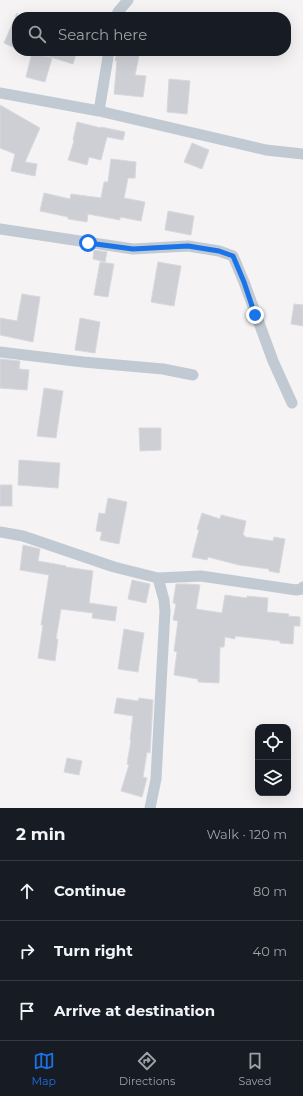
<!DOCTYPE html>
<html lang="en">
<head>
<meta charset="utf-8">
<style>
  :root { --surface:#171b24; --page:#242831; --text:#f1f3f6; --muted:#9ea1a6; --line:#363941; --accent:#1a73e8 }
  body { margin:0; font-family:Montserrat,sans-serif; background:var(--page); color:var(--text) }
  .controls { position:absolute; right:12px; bottom:12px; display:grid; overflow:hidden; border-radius:8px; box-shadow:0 4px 16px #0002 }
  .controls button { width:36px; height:36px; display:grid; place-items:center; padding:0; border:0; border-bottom:1px solid var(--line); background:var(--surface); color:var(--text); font:20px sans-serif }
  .stop { position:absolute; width:12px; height:12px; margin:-9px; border:3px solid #1a73e8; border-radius:50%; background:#fff }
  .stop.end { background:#1a73e8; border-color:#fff; box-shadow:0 1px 4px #0008 }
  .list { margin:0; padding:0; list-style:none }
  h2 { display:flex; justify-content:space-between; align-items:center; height:52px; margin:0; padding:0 16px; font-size:17px }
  h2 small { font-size:13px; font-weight:400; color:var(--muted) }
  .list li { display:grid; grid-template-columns:26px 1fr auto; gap:12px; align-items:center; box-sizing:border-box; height:60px; padding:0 16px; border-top:1px solid var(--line) }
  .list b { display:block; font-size:15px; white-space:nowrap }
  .list em { font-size:13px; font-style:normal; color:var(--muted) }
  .icon { flex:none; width:22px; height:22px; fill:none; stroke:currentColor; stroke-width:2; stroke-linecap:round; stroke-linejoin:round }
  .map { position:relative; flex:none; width:303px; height:808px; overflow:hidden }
  .search { position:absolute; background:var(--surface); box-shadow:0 4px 16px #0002; left:12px; right:12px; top:12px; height:44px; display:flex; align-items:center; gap:10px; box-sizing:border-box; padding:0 14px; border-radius:16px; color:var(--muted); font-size:15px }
  .sheet { height:232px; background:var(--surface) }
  nav { display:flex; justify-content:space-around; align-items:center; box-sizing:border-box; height:56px; border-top:1px solid var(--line); background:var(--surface); font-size:11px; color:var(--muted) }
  nav a { display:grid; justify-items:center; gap:2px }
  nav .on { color:var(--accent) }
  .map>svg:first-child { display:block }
</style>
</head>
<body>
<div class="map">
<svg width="303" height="808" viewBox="0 0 303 808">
  <rect width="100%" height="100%" fill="#f5f3f3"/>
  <path fill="#cdcfd5" stroke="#d7d9de" d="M17,13V49L4,43Z
    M38,51H77L73,64L38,53Z
    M117,51H140L135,75L146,76L143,97L114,94L117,61H115Z
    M32,53L52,58L45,82L26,77Z
    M169,79L190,81L187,114L167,112Z
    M0,105L40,128L25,162L37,164L35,176L11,171L15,154L0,148Z
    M77,122L101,128V127L125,132L123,140L107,137L101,160L89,157L87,165L68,160L74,141L73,140Z
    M192,143L209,150L202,169L184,162Z
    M111,159L136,162L135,178H128L124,198L145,202L141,221L120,217V220L88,214L87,222L68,219V217L40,211L44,193L70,199L71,194L101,198L104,182H108Z
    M168,211L194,216L191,235L165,230Z
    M94,250L107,252L105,262L93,259Z
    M100,262L114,264L108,297L94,295Z
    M158,262L181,266L174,306L151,302Z
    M22,294L40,297L33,342L0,335V318L17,321Z
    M294,304L303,305V326L291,324Z
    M80,318L100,322L95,353L75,350Z
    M0,359L20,361L19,369L29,370L27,390L0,388Z
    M44,388L63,391L56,438L37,436Z
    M139,428H161V450L140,451Z
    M19,460L60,463L58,488L18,485Z
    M0,485H12V506H0Z
    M108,498L127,502L119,544L100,540L102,532L96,531L99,513L105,514Z
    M202,513L220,519L221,515L246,521L243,535L245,536V537L273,541L274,537L285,539L279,573L269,571V569L239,565L208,557L207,560L192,557L199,530L197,529Z
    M23,545L40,549L38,561L66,566V567L93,571L89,603L117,607L115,621L92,618L93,613L61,609L56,639H58L55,661L38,658L43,625H41L49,575L20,570Z
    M132,580L150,584L146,603L128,599Z
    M176,584H187L200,585L196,609L222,613L225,595L247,598V596L268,598L267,612L289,614L288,616L300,617V626H294L293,644L280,643V641L235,636V639L225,637L224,647H220L219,683L198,682V679L174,675L177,652L174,651L178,621L173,620L176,604L173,603Z
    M124,629L144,633L138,672L118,669Z
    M117,698L138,701L139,698L153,700L150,753L147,752L143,777L147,778L142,797L121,791L129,765L127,764L131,740H130L133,716L114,713Z
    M67,758L82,761L79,775L64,772Z"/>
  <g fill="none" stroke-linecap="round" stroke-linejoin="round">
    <path stroke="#c1cad2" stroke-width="11" d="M116,17L118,12L128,0
      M0,93L99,111L266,150L303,154
      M99,111L109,51
      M0,229L133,249L188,246L219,251L233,256L244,282L273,361L292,403
      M0,352L83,362L163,369L193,375
      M0,532L23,536L114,567L158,578L201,576L296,590L302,589L303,587
      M150,808L156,779L165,611L164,600L158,578"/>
  </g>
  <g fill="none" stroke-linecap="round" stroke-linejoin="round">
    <path stroke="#1a73e8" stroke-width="5" d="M88,243L133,249L188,246L219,251L233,256L244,282L255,315"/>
  </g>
</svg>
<div class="controls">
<button><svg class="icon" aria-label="locate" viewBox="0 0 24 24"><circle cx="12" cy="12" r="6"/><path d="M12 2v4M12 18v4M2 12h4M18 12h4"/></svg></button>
<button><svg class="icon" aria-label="layers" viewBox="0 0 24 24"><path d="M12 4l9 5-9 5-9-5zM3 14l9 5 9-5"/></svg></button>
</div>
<div class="stop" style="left:88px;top:243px"></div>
<div class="stop end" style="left:255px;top:315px"></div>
<div class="search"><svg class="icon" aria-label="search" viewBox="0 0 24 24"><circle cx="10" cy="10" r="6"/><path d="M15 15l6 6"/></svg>Search here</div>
</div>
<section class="sheet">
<h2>2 min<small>Walk · 120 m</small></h2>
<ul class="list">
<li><svg class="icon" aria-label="ahead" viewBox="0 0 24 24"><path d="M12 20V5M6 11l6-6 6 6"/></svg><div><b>Continue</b></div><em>80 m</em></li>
<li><svg class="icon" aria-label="right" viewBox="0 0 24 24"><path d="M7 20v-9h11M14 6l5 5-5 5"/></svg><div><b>Turn right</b></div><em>40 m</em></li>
<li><svg class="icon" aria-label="arrive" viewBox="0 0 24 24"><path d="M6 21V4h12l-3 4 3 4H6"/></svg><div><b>Arrive at destination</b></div></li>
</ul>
</section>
<nav>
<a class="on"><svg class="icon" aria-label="map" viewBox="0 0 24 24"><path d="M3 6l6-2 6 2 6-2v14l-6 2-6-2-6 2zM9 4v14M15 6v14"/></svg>Map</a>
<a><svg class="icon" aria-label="directions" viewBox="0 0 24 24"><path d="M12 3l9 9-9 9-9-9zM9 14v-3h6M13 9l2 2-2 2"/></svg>Directions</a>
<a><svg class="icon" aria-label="saved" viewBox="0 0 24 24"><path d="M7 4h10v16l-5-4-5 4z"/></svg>Saved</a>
</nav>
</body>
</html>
